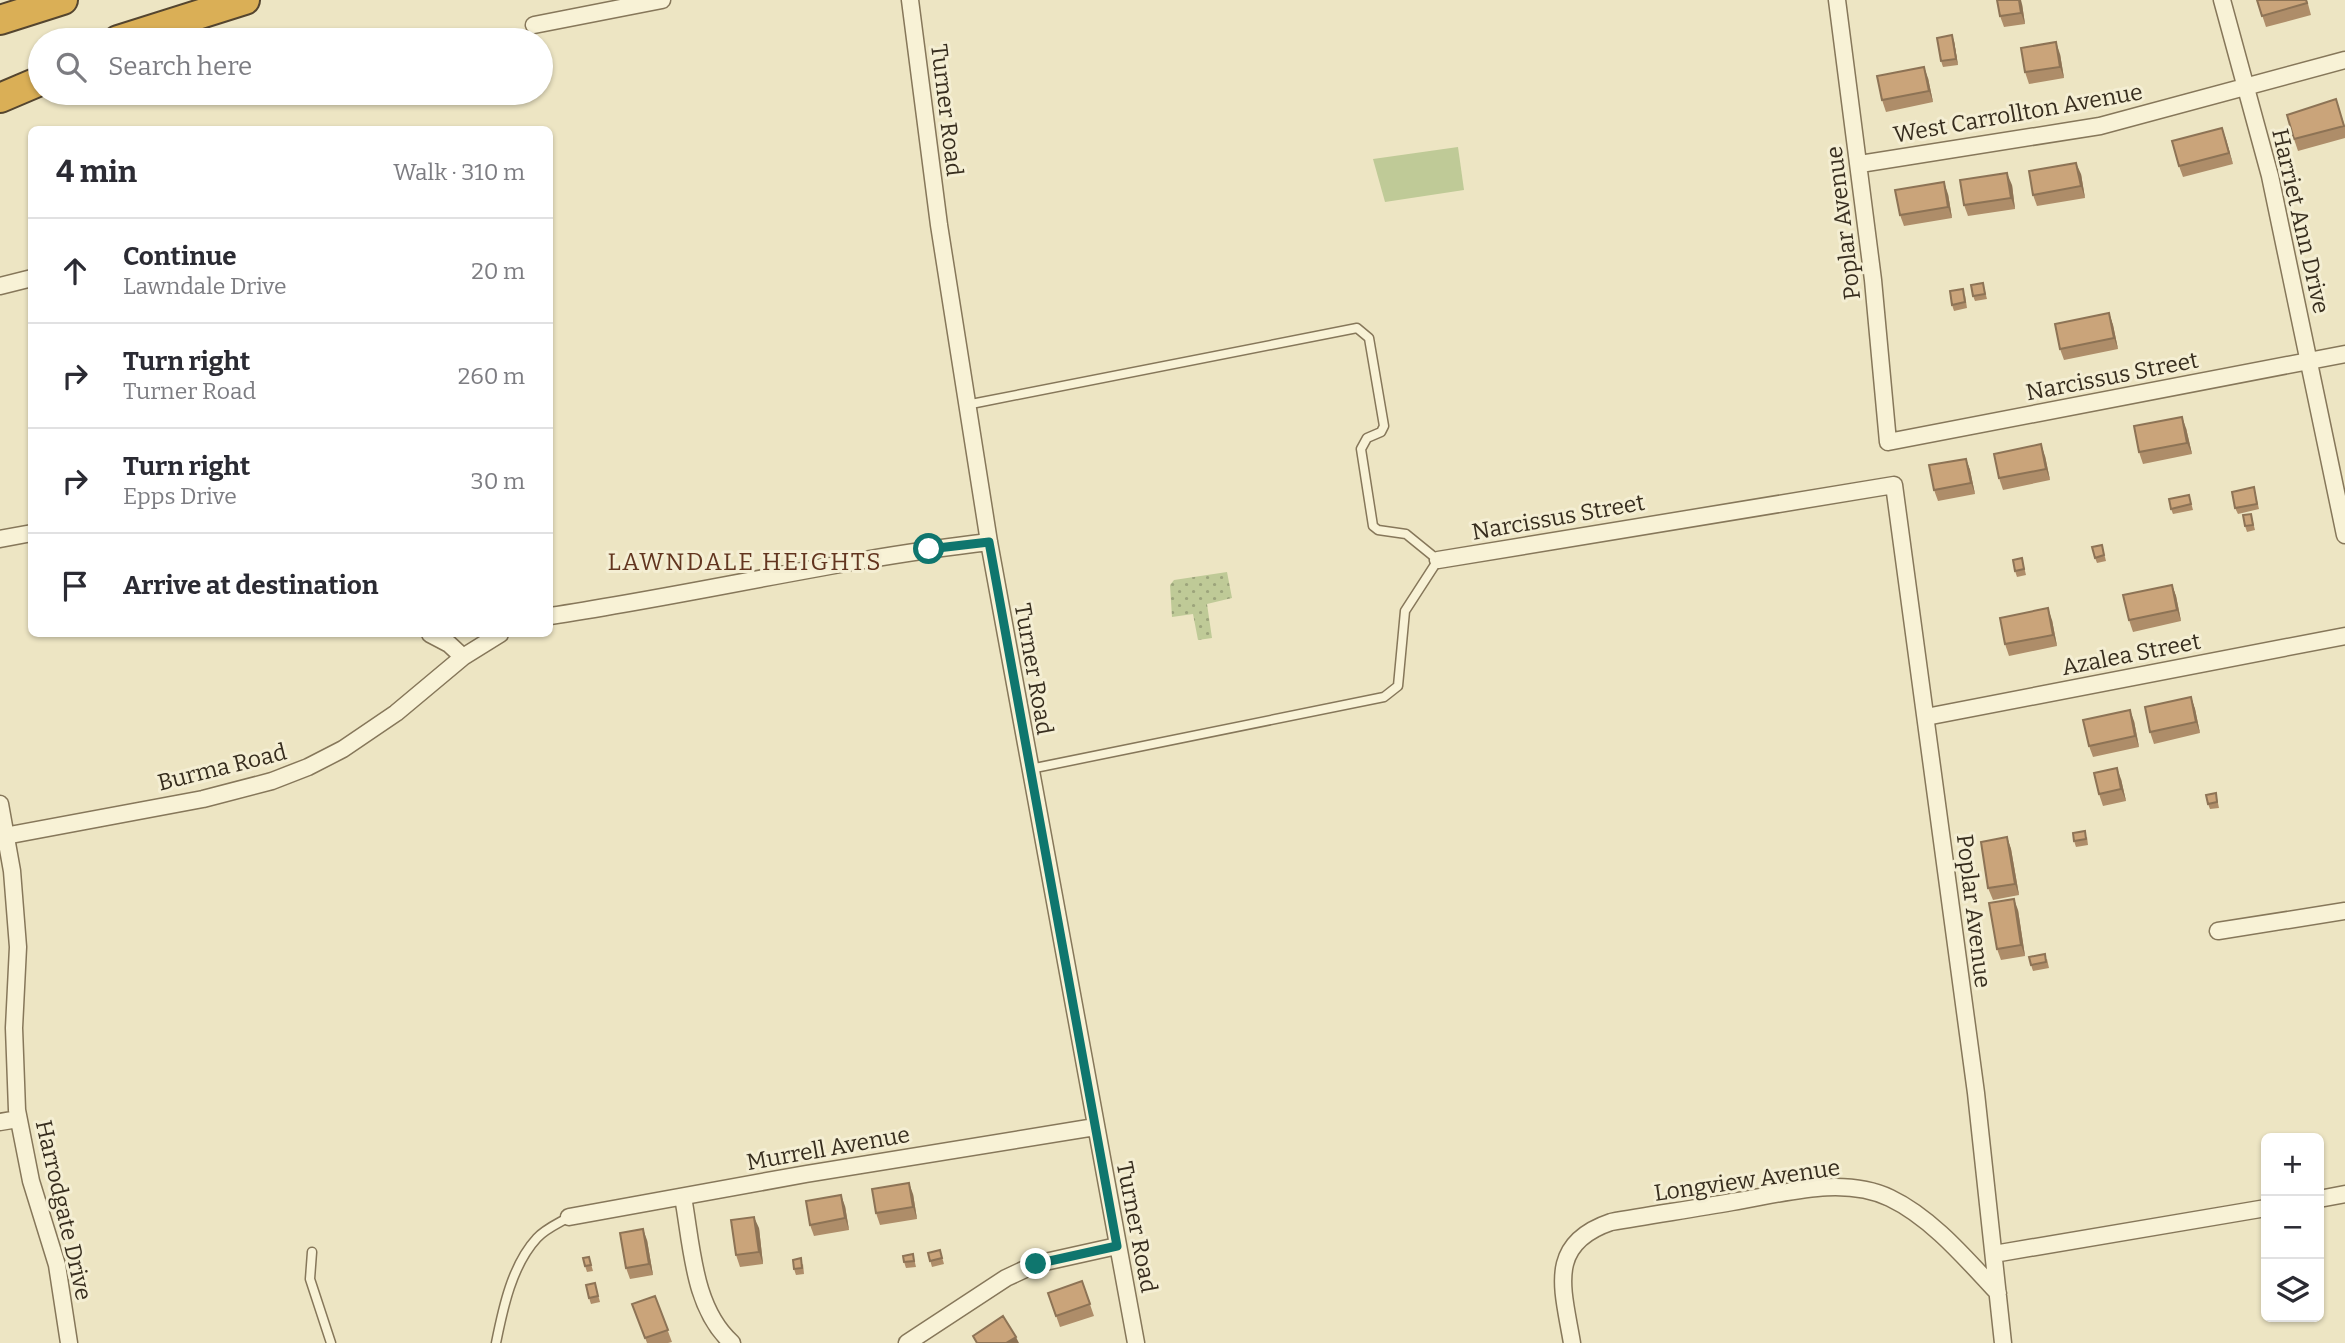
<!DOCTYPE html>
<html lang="en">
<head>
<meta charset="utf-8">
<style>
  :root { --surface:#fff; --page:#f7f7f7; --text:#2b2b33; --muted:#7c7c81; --line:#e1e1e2 }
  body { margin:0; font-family:Bitter,serif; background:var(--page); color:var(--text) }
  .controls { position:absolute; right:21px; bottom:21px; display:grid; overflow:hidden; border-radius:10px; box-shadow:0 2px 5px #0004 }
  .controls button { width:63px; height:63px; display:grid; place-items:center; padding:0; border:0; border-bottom:2px solid var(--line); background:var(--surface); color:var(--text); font:35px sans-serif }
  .stop { position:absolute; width:21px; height:21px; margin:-16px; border:5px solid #0f766e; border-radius:50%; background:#fff }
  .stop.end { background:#0f766e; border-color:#fff; box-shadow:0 2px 7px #0008 }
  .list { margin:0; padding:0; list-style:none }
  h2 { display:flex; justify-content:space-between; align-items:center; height:91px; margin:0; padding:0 28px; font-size:30px }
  h2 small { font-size:23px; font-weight:400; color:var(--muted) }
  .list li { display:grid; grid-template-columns:46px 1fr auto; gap:21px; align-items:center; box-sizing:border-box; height:105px; padding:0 28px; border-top:2px solid var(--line) }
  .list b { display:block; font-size:26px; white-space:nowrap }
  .list p { margin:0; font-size:23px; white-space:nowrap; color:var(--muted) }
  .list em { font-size:23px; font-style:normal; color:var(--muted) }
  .icon { flex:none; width:38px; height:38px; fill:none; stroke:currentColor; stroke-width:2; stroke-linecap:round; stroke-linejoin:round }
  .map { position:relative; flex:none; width:2345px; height:1343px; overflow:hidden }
  .search { position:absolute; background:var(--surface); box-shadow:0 2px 5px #0004; left:28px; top:28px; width:525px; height:77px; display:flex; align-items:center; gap:18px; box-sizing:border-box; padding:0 24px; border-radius:38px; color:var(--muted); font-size:26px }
  .panel { position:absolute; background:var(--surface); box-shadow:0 2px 5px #0004; left:28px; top:126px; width:525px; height:511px; border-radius:10px }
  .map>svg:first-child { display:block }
</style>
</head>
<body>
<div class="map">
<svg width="2345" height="1343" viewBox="0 0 2345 1343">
  <defs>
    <pattern id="grass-dots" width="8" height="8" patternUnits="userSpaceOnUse" patternTransform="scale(1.75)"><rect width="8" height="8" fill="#bfca97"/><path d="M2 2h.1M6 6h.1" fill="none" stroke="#9ca47b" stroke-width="1.8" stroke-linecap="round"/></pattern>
  </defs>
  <rect width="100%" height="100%" fill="#ede5c3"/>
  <path fill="url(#grass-dots)" d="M1227,572L1232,598L1207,604L1212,638L1198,640L1193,614L1172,617L1170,585L1174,580Z"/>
  <path fill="#bfca97" d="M1458,147L1464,190L1385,202L1373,159Z"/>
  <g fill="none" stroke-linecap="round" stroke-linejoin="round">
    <g stroke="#86775a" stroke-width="11">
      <path id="service" d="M966,405L1357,328L1369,338L1384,426L1381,432L1367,438L1361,449L1373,526L1378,530L1406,534L1438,560L1405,611L1398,686L1384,697L1030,769
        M312,1252L310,1279L331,1343
        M496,1343C503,1308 512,1265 537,1238C545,1229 559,1223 569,1217"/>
    </g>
    <g stroke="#86775a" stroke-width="19">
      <path id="minor" d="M910,0L939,225L989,542L1136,1343
        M1837,0L1873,280L1888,442L2345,354
        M2222,0L2270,176L2345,535
        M534,25L662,0
        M1860,164L2100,126L2345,60
        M0,286L32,278
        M0,539L32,533
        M1438,560L1894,485L1976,1093L2003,1343
        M550,616C696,594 841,559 989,542
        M430,634L449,644L463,657
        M1926,717L2345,636
        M0,804L12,871L18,947L14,1028L17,1110L31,1181L57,1265L69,1343
        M0,837L203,799L272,781L308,767L343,749L396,713L463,657L500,634
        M2218,931L2345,911
        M0,1122L18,1119
        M683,1197C692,1246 693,1308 732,1343
        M2319,1199L2345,1194
        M569,1217L806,1174L1095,1127
        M1994,1254L2266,1208
        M907,1343L1006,1278L1036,1264L1117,1246
        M1572,1343C1563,1289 1546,1244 1611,1222C1651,1215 1692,1209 1732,1202C1782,1194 1842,1175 1890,1198C1932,1218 1967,1260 1998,1293"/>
    </g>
    <g stroke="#54452f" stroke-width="32">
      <path id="motorway" d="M0,20L63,0
        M118,40L245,0
        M0,98L40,81"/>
    </g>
    <use href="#service" stroke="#f8f2d6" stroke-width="8"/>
    <use href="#minor" stroke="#f8f2d6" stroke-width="16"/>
    <use href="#motorway" stroke="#daaf56" stroke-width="28"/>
  </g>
  <path fill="#ae8d69" d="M2257,0H2307L2311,15L2266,27Z
    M2022,4L2025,24L2004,27L2000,16Z
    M1954,41L1958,65L1943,67L1941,61Z
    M2060,54L2064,78L2029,84L2025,72Z
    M1928,78L1933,102L1886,112L1882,100Z
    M2336,99L2345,127V138L2298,151L2294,139Z
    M2222,128L2233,164L2183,177L2179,166Z
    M2081,174L2085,198L2037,206L2033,195Z
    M2012,185L2015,209L1968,216L1964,205Z
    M1948,194L1952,218L1904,226L1900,215Z
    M1983,283L1987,299L1975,301L1973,296Z
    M1965,295L1967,308L1954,311L1952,305Z
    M2109,313L2113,325L2118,349L2064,360L2060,349Z
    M2186,428L2192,454L2143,464L2139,452Z
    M2045,456L2050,480L2003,490L1999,478Z
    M1966,459L1970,470L1975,494L1938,501L1934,490Z
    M2254,487L2259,509L2238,514L2235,508Z
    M2189,495L2193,510L2173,514L2171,509Z
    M2251,514L2255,530L2247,532L2245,526Z
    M2102,545L2106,561L2097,563L2095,558Z
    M2022,558L2026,575L2017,577L2015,571Z
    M2172,585L2176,596L2181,621L2133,632L2129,620Z
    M2052,620L2057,646L2009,656L2005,644Z
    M2191,697L2195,709L2200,733L2154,744L2150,732Z
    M2134,721L2139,747L2093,757L2089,746Z
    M2121,779L2126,801L2103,806L2099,794Z
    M2216,793L2219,808L2210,809L2208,804Z
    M2007,837L2011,849L2019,895L1993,900L1988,888Z
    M2087,837L2088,845L2076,847L2074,841Z
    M2018,910L2025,956L2001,960L1997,949Z
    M2047,959L2049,968L2033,971L2031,965Z
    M913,1194L917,1219L880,1225L876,1213Z
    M845,1206L849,1230L814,1236L810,1225Z
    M759,1228L763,1264L740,1267L736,1255Z
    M647,1240L653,1275L630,1279L626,1268Z
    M940,1250L944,1264L932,1267L928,1253Z
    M913,1254L916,1267L906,1268L904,1262Z
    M589,1257L593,1271L587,1272L585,1266Z
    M803,1264L804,1274L796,1275L794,1269Z
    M1082,1281L1094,1316L1060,1327L1048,1293Z
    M595,1283L600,1302L591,1304L589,1298Z
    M655,1296L672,1342L668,1343H647L632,1304Z"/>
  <path fill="#8d7355" d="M2019,0H2021L2022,4L2025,24L2021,13Z
    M1952,35L1954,41L1958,65L1956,59Z
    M2056,42L2060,54L2064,78L2060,67Z
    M1924,67L1928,78L1933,102L1929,91Z
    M2222,128L2226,139L2233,164L2229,153Z
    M2076,163L2081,174L2085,198L2081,186Z
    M2007,173L2012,185L2015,209L2011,198Z
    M1944,182L1948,194L1952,218L1948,207Z
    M2109,313L2113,325L2118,349L2114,338Z
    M2182,417L2186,428L2192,454L2187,443Z
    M2041,444L2045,456L2050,480L2046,469Z
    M1966,459L1970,470L1975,494L1971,483Z
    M2172,585L2176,596L2181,621L2177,610Z
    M2048,608L2052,620L2057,646L2053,635Z
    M2191,697L2195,709L2200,733L2196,722Z
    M2130,710L2134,721L2139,747L2135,736Z
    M2117,768L2121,779L2126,801L2121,789Z
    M2007,837L2011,849L2019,895L2015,884Z
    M2014,899L2018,910L2025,956L2021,945Z
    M909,1183L913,1194L917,1219L913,1207Z
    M841,1195L845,1206L849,1230L845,1218Z
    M754,1217L759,1228L763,1264L759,1252Z
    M643,1229L647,1240L653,1275L649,1264Z
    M1016,1337L1019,1343H1006Z"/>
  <path fill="#caa47a" stroke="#8d7355" stroke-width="2" d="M1997,0H2019L2021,13L2000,16Z
    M2257,0H2306L2307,3L2262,16Z
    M1952,35L1956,59L1941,61L1937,38Z
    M2056,42L2060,67L2025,72L2021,48Z
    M1924,67L1929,91L1882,100L1877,76Z
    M2336,99L2344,126L2294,139L2287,115Z
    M2222,128L2229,153L2179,166L2172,141Z
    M2076,163L2081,186L2033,195L2029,171Z
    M2007,173L2011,198L1964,205L1960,180Z
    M1944,182L1948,207L1900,215L1895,190Z
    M1983,283L1985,294L1973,296L1971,285Z
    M1963,289L1965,302L1952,305L1950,291Z
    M2109,313L2114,338L2060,349L2055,324Z
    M2182,417L2187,443L2139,452L2134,426Z
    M2041,444L2046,469L1999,478L1994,454Z
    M1966,459L1971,483L1934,490L1929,465Z
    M2254,487L2257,504L2235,508L2232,492Z
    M2189,495L2191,504L2171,509L2169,499Z
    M2251,514L2253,525L2245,526L2243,515Z
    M2102,545L2104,555L2095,558L2092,547Z
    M2022,558L2024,569L2015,571L2013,560Z
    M2172,585L2177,610L2129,620L2123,595Z
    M2048,608L2053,635L2005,644L2000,618Z
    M2191,697L2196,722L2150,732L2145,707Z
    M2130,710L2135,736L2089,746L2083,720Z
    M2117,768L2121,789L2099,794L2094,773Z
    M2216,793L2217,802L2208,804L2206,795Z
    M2085,831L2086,839L2074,841L2073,833Z
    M2007,837L2015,884L1988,888L1981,842Z
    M2014,899L2021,945L1997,949L1989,903Z
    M2045,954L2046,962L2031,965L2029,957Z
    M909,1183L913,1207L876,1213L872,1189Z
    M841,1195L845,1218L810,1225L806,1201Z
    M754,1217L759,1252L736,1255L731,1220Z
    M643,1229L649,1264L626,1268L620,1233Z
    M940,1250L942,1258L930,1261L928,1253Z
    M913,1254L914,1261L904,1262L903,1256Z
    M589,1257L591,1265L585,1266L583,1258Z
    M801,1258L802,1268L794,1269L793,1260Z
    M1082,1281L1090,1304L1056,1316L1048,1293Z
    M595,1283L598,1296L589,1298L586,1285Z
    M655,1296L668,1330L645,1338L632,1304Z
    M1003,1316L1016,1337L1006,1343H977L973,1336Z"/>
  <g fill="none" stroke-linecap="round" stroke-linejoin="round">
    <path stroke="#0f766e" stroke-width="9" d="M929,549L989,542L1117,1246L1036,1264"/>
  </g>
  <g text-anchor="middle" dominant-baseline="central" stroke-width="6" stroke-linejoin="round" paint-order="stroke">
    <g font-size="23" fill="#372d1e" stroke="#f4eed3">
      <text transform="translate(947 110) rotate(83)">Turner Road</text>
      <text transform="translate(2018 113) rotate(-10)">West Carrollton Avenue</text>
      <text transform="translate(2301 221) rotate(77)">Harriet Ann Drive</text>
      <text transform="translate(1843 223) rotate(-97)">Poplar Avenue</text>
      <text transform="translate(2112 376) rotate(-11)">Narcissus Street</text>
      <text transform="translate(1558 517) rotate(-10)">Narcissus Street</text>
      <text transform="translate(2131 654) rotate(-11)">Azalea Street</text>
      <text transform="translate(1034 669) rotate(80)">Turner Road</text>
      <text transform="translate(222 767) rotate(-14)">Burma Road</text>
      <text transform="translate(1974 911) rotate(83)">Poplar Avenue</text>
      <text transform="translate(828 1148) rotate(-10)">Murrell Avenue</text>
      <text transform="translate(1747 1180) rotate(-8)">Longview Avenue</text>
      <text transform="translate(64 1210) rotate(77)">Harrodgate Drive</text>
      <text transform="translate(1137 1227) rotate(79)">Turner Road</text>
    </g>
    <g font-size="24" letter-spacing="2" fill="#62351f" stroke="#f4eed3">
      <text x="745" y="562">LAWNDALE HEIGHTS</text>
    </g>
  </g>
</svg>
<div class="controls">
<button>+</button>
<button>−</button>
<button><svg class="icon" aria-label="layers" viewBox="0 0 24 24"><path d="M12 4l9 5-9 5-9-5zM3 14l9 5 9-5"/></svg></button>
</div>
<div class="stop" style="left:929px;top:549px"></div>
<div class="stop end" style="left:1036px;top:1264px"></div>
<div class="search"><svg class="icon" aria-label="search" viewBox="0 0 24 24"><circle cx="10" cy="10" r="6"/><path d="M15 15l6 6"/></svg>Search here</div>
<section class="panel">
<h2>4 min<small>Walk · 310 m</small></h2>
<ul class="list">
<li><svg class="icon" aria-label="ahead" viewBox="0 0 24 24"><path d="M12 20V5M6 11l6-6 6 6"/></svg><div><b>Continue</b><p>Lawndale Drive</p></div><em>20 m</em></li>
<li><svg class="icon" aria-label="right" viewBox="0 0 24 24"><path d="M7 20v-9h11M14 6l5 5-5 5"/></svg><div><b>Turn right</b><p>Turner Road</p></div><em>260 m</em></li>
<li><svg class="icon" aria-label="right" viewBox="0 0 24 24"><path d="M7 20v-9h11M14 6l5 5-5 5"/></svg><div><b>Turn right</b><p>Epps Drive</p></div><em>30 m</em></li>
<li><svg class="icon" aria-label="arrive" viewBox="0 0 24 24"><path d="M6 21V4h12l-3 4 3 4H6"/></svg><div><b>Arrive at destination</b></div></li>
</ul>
</section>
</div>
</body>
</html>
